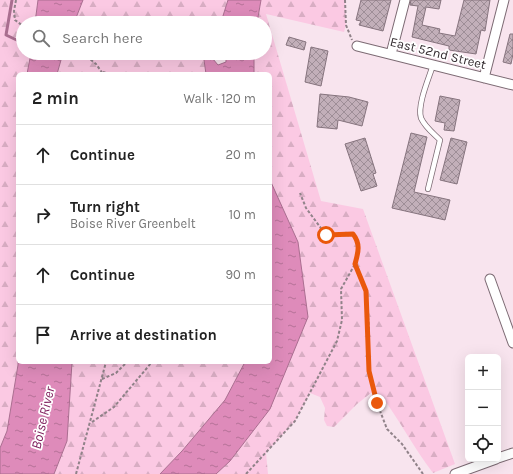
<!DOCTYPE html>
<html lang="en">
<head>
<meta charset="utf-8">
<style>
  :root { --surface:#fff; --page:#f2f2f2; --text:#222; --muted:#767676; --line:#e0e0e0 }
  body { margin:0; font-family:Karla,sans-serif; background:var(--page); color:var(--text) }
  .controls { position:absolute; right:12px; bottom:12px; display:grid; overflow:hidden; border-radius:6px; box-shadow:0 4px 16px #0002 }
  .controls button { width:36px; height:36px; display:grid; place-items:center; padding:0; border:0; border-bottom:1px solid var(--line); background:var(--surface); color:var(--text); font:20px sans-serif }
  .stop { position:absolute; width:12px; height:12px; margin:-9px; border:3px solid #ea580c; border-radius:50%; background:#fff }
  .stop.end { background:#ea580c; border-color:#fff; box-shadow:0 1px 4px #0008 }
  .list { margin:0; padding:0; list-style:none }
  h2 { display:flex; justify-content:space-between; align-items:center; height:52px; margin:0; padding:0 16px; font-size:17px }
  h2 small { font-size:13px; font-weight:400; color:var(--muted) }
  .list li { display:grid; grid-template-columns:26px 1fr auto; gap:12px; align-items:center; box-sizing:border-box; height:60px; padding:0 16px; border-top:1px solid var(--line) }
  .list b { display:block; font-size:15px; white-space:nowrap }
  .list p { margin:0; font-size:13px; white-space:nowrap; color:var(--muted) }
  .list em { font-size:13px; font-style:normal; color:var(--muted) }
  .icon { flex:none; width:22px; height:22px; fill:none; stroke:currentColor; stroke-width:2; stroke-linecap:round; stroke-linejoin:round }
  .map { position:relative; flex:none; width:513px; height:474px; overflow:hidden }
  .search { position:absolute; background:var(--surface); box-shadow:0 4px 16px #0002; left:16px; top:16px; width:256px; height:44px; display:flex; align-items:center; gap:10px; box-sizing:border-box; padding:0 14px; border-radius:22px; color:var(--muted); font-size:15px }
  .panel { position:absolute; background:var(--surface); box-shadow:0 4px 16px #0002; left:16px; top:72px; width:256px; height:292px; border-radius:6px }
  .map>svg:first-child { display:block }
</style>
</head>
<body>
<div class="map">
<svg width="513" height="474" viewBox="0 0 513 474">
  <defs>
    <pattern id="forest-firs" width="22" height="20" patternUnits="userSpaceOnUse"><rect width="22" height="20" fill="#fbc9e3"/><path d="M5 1l3.5 6h-7zM16 11l3.5 6h-7z" fill="#d8adc3"/></pattern>
    <pattern id="water-ripples" width="26" height="14" patternUnits="userSpaceOnUse"><rect width="26" height="14" fill="#de8bba"/><path d="M2 4q2-2 4 0t4 0M15 11q2-2 4 0t4 0" fill="none" stroke="#b57298"/></pattern>
    <pattern id="building-cross-hatch" width="8" height="8" patternUnits="userSpaceOnUse"><rect width="8" height="8" fill="#c2afb9"/><path d="M0 0l8 8M0 8l8-8" fill="none" stroke="#9e8e97"/></pattern>
  </defs>
  <rect width="100%" height="100%" fill="#f8e4ee"/>
  <path fill="url(#forest-firs)" d="M0,0H38L35,23H23V53H31L27,74H18V365L7,431L0,448Z
    M83,0H228L222,19V23H74Z
    M261,0H345L346,25L344,32L266,14L321,201L363,209L455,464L433,473C414,448 400,421 381,395L371,393L357,404L334,427L327,426L324,420L325,408L320,397L310,393L295,421L266,453L268,474H216L230,461L270,409L298,242L270,180V74H254V53H265V23H257Z
    M63,53H203L206,74H57Z
    M72,362H245L225,400L182,451L160,474H54L67,441Z"/>
  <path fill="url(#water-ripples)" stroke="#aa6e90" d="M38,0H83L74,23H35Z
    M228,0H261L257,23H222V19Z
    M31,53H63L57,74H27Z
    M203,53H208L218,65L226,62V53H254V74H206Z
    M270,180L298,242L308,317L270,409L230,461L216,474H160L182,451L225,400L245,362H270Z
    M18,231V362H72L67,441L54,474H0V448L7,431L18,365Z"/>
  <g fill="none" stroke-linecap="round" stroke-linejoin="round">
    <path stroke="#aa6e90" stroke-width="3" d="M12,0L6,35L23,43"/>
  </g>
  <path fill="url(#building-cross-hatch)" stroke="#86747e" d="M361,0H391L383,31L359,25L361,21L356,20Z
    M411,0H441L439,9L426,7L422,25L440,29L439,33L455,36L464,0H490L485,31L481,30L476,54L449,50V46L412,37L418,6L410,5Z
    M510,34H513V54L511,64L503,62Z
    M289,37L306,42L304,50L286,45Z
    M311,47L328,51L321,86L305,82Z
    M320,94L349,97L368,102L362,126L338,120L337,129L317,127Z
    M440,96L460,100L454,131L444,130L445,123L435,121Z
    M411,133L427,137L414,192L450,200L445,220L392,208Z
    M365,138L376,173L373,174L377,186L361,191L345,144Z
    M451,138L467,142L457,184L440,180Z"/>
  <g fill="none" stroke-linecap="round" stroke-linejoin="round">
    <g stroke="#7c6a73" stroke-width="6">
      <path id="service" d="M428,189L440,140C433,133 425,127 421,118C417,105 429,78 433,65"/>
    </g>
    <g stroke="#7c6a73" stroke-width="11">
      <path id="minor" d="M357,46L513,85
        M391,54L405,0
        M484,78L504,0
        M490,279L513,343
        M498,458L513,453
        M455,474L496,459"/>
    </g>
    <path stroke="#908289" stroke-width="2" stroke-dasharray="3 2" stroke-linecap="butt" d="M16,0L14,11L15,20L23,26
      M345,0L346,25L352,40
      M83,53L96,64L103,74
      M103,72L109,74
      M355,264L366,291L369,328V371L377,403L387,429L402,444L423,474
      M102,379L116,373L127,362
      M92,422L114,407L152,362
      M76,474L106,362
      M246,474L295,421L337,341L342,320L341,289L355,264L358,252V242L353,234L326,235L306,208L300,193"/>
    <use href="#service" stroke="#fff" stroke-width="4.5"/>
    <use href="#minor" stroke="#fff" stroke-width="9"/>
  </g>
  <g fill="none" stroke-linecap="round" stroke-linejoin="round">
    <path stroke="#ea580c" stroke-width="5" d="M326,235L353,234C361,244 358,253 355,264L366,291L369,371L377,403"/>
  </g>
  <g text-anchor="middle" dominant-baseline="central" stroke-width="3.5" stroke-linejoin="round" paint-order="stroke">
    <g font-size="13" fill="#31292d" stroke="#fff">
      <text transform="translate(438 53) rotate(14)">East 52nd Street</text>
    </g>
    <g font-size="14" font-style="italic" fill="#7e1e5c" stroke="#fff">
      <text transform="translate(43 418) rotate(-77)">Boise River</text>
    </g>
  </g>
</svg>
<div class="controls">
<button>+</button>
<button>−</button>
<button><svg class="icon" aria-label="locate" viewBox="0 0 24 24"><circle cx="12" cy="12" r="6"/><path d="M12 2v4M12 18v4M2 12h4M18 12h4"/></svg></button>
</div>
<div class="stop" style="left:326px;top:235px"></div>
<div class="stop end" style="left:377px;top:403px"></div>
<div class="search"><svg class="icon" aria-label="search" viewBox="0 0 24 24"><circle cx="10" cy="10" r="6"/><path d="M15 15l6 6"/></svg>Search here</div>
<section class="panel">
<h2>2 min<small>Walk · 120 m</small></h2>
<ul class="list">
<li><svg class="icon" aria-label="ahead" viewBox="0 0 24 24"><path d="M12 20V5M6 11l6-6 6 6"/></svg><div><b>Continue</b></div><em>20 m</em></li>
<li><svg class="icon" aria-label="right" viewBox="0 0 24 24"><path d="M7 20v-9h11M14 6l5 5-5 5"/></svg><div><b>Turn right</b><p>Boise River Greenbelt</p></div><em>10 m</em></li>
<li><svg class="icon" aria-label="ahead" viewBox="0 0 24 24"><path d="M12 20V5M6 11l6-6 6 6"/></svg><div><b>Continue</b></div><em>90 m</em></li>
<li><svg class="icon" aria-label="arrive" viewBox="0 0 24 24"><path d="M6 21V4h12l-3 4 3 4H6"/></svg><div><b>Arrive at destination</b></div></li>
</ul>
</section>
</div>
</body>
</html>
